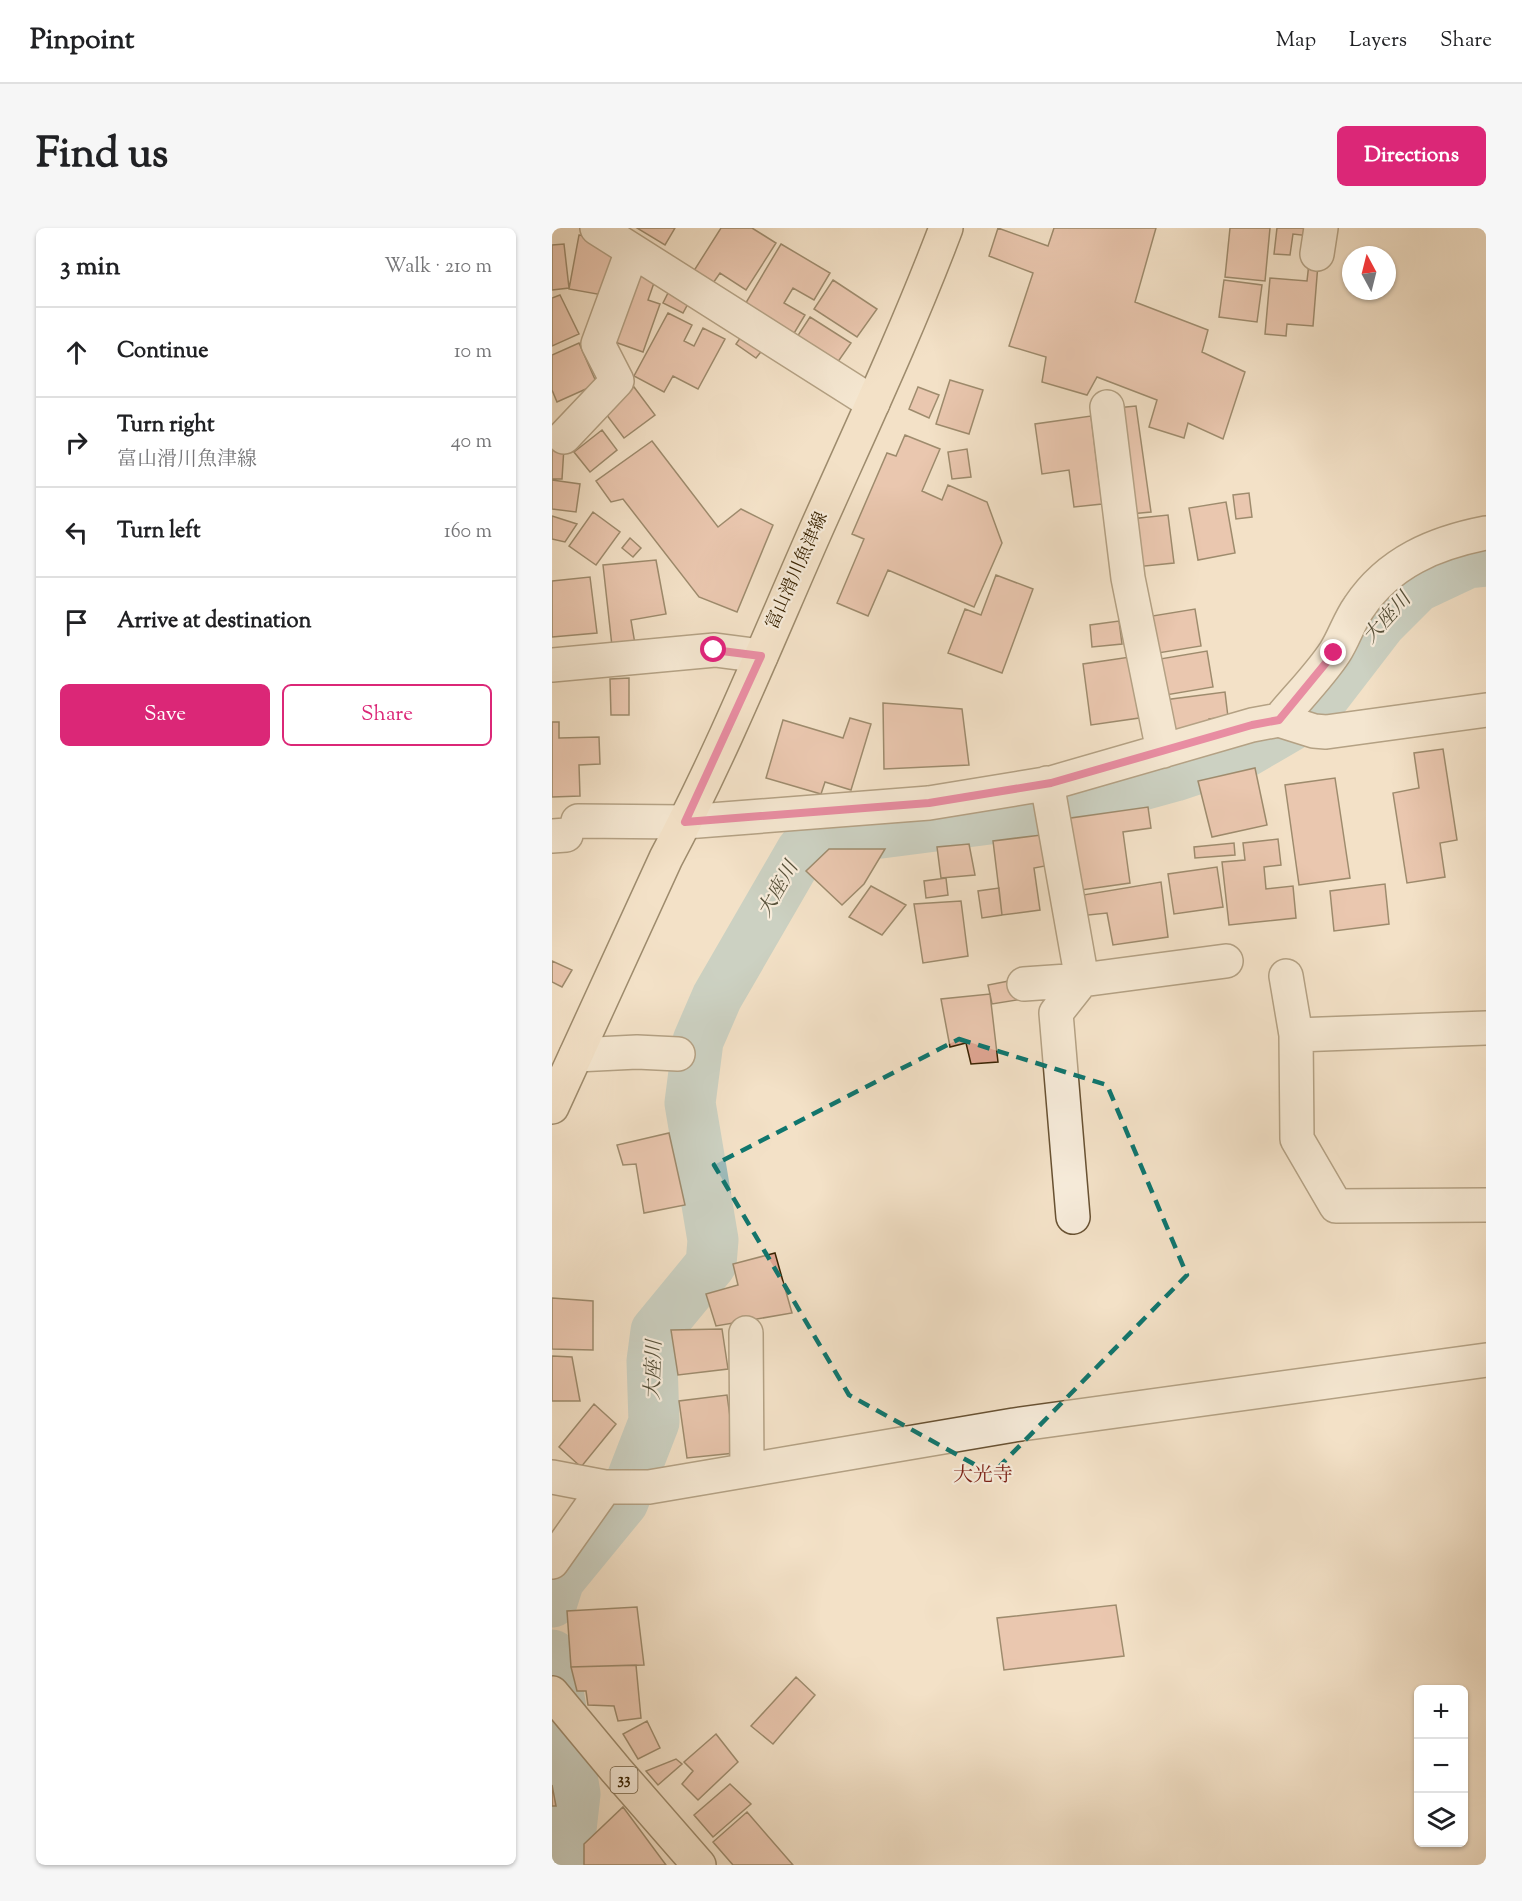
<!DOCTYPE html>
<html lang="en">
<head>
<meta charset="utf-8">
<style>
  :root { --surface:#fff; --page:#f6f6f6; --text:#202124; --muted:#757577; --line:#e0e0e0; --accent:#db2777 }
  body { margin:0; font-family:"Sorts Mill Goudy","Noto Serif JP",serif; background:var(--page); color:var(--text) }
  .controls { position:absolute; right:18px; bottom:18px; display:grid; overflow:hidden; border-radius:9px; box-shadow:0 2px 4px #0004 }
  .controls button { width:54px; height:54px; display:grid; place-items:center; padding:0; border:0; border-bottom:2px solid var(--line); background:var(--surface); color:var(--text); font:30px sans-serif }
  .compass { position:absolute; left:790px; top:18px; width:54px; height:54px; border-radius:50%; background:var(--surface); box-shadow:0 2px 4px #0004; rotate:353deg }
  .stop { position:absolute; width:18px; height:18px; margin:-14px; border:4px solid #db2777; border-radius:50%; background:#fff }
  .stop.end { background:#db2777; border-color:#fff; box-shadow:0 2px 6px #0008 }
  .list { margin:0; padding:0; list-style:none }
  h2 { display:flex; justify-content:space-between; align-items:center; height:78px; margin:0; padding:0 24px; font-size:26px }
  h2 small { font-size:20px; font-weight:400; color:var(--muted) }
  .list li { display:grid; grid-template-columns:39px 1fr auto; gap:18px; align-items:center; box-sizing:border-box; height:90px; padding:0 24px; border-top:2px solid var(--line) }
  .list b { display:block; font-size:22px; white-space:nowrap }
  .list p { margin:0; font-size:20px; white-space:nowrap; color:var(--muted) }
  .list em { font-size:20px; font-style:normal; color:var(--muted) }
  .actions { display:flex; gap:12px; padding:18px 24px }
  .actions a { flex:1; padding:14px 0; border:2px solid var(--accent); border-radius:9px; text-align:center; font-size:21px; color:var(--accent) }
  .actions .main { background:var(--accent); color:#fff }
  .icon { flex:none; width:33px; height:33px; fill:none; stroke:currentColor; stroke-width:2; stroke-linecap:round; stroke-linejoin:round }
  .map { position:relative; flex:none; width:934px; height:1637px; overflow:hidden; border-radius:9px }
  header { display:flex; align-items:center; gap:36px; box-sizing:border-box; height:84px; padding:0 30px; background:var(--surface); border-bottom:2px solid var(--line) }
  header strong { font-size:28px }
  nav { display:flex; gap:33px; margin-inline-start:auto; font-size:21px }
  .intro { display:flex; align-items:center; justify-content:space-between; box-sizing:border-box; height:144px; padding:0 36px }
  h1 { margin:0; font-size:42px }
  .button { padding:15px 27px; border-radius:9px; background:var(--accent); color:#fff; font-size:21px; font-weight:700 }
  main { display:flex; gap:36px; padding:0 36px }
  aside { flex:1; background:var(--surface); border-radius:9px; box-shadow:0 2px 4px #0004 }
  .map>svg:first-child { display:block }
</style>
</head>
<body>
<header>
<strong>Pinpoint</strong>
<nav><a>Map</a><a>Layers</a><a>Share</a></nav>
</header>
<div class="intro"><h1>Find us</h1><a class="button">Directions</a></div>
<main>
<aside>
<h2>3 min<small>Walk · 210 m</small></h2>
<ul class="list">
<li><svg class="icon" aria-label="ahead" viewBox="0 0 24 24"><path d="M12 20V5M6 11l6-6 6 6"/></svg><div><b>Continue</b></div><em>10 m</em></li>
<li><svg class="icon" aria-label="right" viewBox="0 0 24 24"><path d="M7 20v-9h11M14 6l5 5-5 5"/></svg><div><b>Turn right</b><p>富山滑川魚津線</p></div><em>40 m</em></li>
<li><svg class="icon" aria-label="left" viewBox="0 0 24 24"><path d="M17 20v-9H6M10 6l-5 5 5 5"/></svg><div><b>Turn left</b></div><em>160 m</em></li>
<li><svg class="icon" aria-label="arrive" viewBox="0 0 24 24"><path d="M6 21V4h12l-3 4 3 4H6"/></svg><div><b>Arrive at destination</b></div></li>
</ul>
<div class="actions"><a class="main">Save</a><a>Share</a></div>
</aside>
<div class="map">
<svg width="934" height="1637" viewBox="0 0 934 1637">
  <rect width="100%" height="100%" fill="#f3e1c7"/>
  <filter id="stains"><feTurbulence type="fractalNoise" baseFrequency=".00333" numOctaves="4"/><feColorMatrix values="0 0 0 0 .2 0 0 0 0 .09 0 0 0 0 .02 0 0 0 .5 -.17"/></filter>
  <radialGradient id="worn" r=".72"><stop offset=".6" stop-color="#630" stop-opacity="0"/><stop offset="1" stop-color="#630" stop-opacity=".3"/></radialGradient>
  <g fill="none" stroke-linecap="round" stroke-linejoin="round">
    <path stroke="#9dbcbc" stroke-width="51" d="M0,1374L7,1352L71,1274L102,1194L100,1133L104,1103L159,1036L161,1012L138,875L146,813L165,769L250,622L273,608L329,605L453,589L576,561L623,548L692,525L759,486L829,395L865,359L916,335L934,333
      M0,1427L23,1566L15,1637"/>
  </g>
  <path fill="#dfa693" stroke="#392302" stroke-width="1.5" d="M85,0H123L113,17Z
    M169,0H200L224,15L194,62L168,45L157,61L138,49Z
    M446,0L496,18L502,0H604L583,74L656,102L650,124L693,144L671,211L636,195L632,210L597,199L605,172L545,149L535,167L490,154L494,129L457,118L481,45L437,28Z
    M678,0H718L713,53L673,49Z
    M725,0H759L758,8L741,6L738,27L722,26Z
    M27,7L66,14L56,68L17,61Z
    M12,16L17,60L0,62V17Z
    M229,16L278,45L262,72L241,60L232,75L253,87L241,107L192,78Z
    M757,35L766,36L761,98L735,96L734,108L713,106L718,50L755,53Z
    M84,45L103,52L96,72L108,76L91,124L60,113Z
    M281,52L325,81L305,109L262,81Z
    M672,52L710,57L705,94L667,89Z
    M118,61L138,72L131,85L111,75Z
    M8,67L27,106L0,118V70Z
    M116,85L140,97L132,113L142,118L151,100L173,111L146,161L121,148L112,164L82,148Z
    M258,89L299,115L283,138L243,112Z
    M191,106L212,120L204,130L184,116Z
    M27,115L45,156L5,174L0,162V127Z
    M398,152L431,162L417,206L384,196Z
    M82,159L103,187L72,210L51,182Z
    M366,159L387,167L377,190L357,181Z
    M584,178L599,284L578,286L564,180Z
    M539,188L550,276L522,279L517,242L490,246L483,196Z
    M50,202L65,222L38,244L22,224Z
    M353,207L388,221L370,263L390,272L396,257L435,274L450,315L422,379L336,342L316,388L285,375L312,311L300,306L335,225L344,228Z
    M100,213L166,299L189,281L221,297L185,384L147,369L71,271L59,274L44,253Z
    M0,218L12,219L10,251H0Z
    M415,221L419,249L400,251L396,224Z
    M0,252L28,256L24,284L0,281Z
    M697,265L700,289L684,291L681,267Z
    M674,274L683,325L646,332L637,280Z
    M41,284L68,304L44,337L17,318Z
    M616,287L622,335L583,339L578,291Z
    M0,288L25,296L13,314L0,311Z
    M78,310L89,320L81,329L70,320Z
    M104,332L114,386L79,392L83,416L60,418L51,337Z
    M444,347L481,361L450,445L396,425L413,381L429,387Z
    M38,349L45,405L0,409V353Z
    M643,381L649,418L600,426L594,389Z
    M567,393L570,416L540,419L538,397Z
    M655,423L661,459L608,468L602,432Z
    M578,429L587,490L539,497L531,436Z
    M77,450V487H59L58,451Z
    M673,464L676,489L657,491L658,503L616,509L612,472Z
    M331,475L410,481L417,537L332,541Z
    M298,490L319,496L299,562L273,554L269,566L214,550L231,492L291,510Z
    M0,494H7V510L47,509L48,536L27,537L28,568L0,569Z
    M891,521L905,612L888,615L893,649L855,655L841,565L867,560L862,525Z
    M703,540L715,597L660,609L646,553Z
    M783,550L798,650L747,657L733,557Z
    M596,579L599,600L571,604L578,655L522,663L512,591Z
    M489,607L493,638L482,640L488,682L450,687L441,613Z
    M726,611L729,637L712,639L714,661L741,658L744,690L677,697L670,634L693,632L691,615Z
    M682,615L683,627L643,630L642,619Z
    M417,616L423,647L389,650L385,619Z
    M277,621H333L312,656L290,677L254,643Z
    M665,639L671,679L622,686L616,646Z
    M394,650L396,667L374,670L372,653Z
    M609,654L616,709L561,717L555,685L527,688L525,668Z
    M833,656L837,696L782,703L778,663Z
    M319,658L354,677L330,707L297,689Z
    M447,660L450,687L430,690L426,663Z
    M409,673L416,728L371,735L362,676Z
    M0,733L20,742L10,759L0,754Z
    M462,752L465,772L440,776L436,757Z
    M438,766L446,834L419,836L414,815L398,819L389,771Z
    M117,905L133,977L92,985L84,936L71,937L65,917Z
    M223,1025L240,1085L164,1098L154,1066L186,1057L181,1036Z
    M0,1070L41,1073V1122L0,1121Z
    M170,1101L176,1141L126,1147L119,1102Z
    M0,1128L20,1129L28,1173H0Z
    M175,1167L183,1225L135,1230L127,1173Z
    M42,1176L64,1196L29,1239L7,1219Z
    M564,1377L572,1428L452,1442L445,1390Z
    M85,1379L92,1437L19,1439L15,1383Z
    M84,1437L89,1490L66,1493L62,1478L36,1477L34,1463H25L19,1439Z
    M244,1449L263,1467L221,1516L199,1498Z
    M95,1493L108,1520L86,1531L71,1506Z
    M164,1506L186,1534L146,1572L130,1556L141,1543L132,1534Z
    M124,1531L130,1536L106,1557L94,1543Z
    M178,1556L199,1576L161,1609L142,1587Z
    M0,1557L4,1578H0Z
    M71,1579L114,1637H32V1616Z
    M195,1584L241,1637H181L161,1614Z"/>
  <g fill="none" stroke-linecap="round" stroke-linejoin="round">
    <g stroke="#685233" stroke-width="36">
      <path id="minor" d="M45,0L321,175
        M765,26L769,0
        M555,179L576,350L611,523
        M12,209L65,153L46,116L80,23
        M0,437L163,422L209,428
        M727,492C745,470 768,447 783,424C792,410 797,393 807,379C837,334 883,315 934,305
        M26,593L133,594L377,575L499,555L700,497L727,492L762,503L774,504L934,482
        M0,608L14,607
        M734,748L744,807
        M472,756L530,752L495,555
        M934,800L744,807L745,911L784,978L934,977
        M24,827L85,824L126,826
        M521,989L504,785L530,752L674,733
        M194,1105L195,1242
        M0,1249L53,1259H97L462,1197L934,1132
        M0,1334L53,1259"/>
    </g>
    <g stroke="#392302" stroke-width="36">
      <path id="major" d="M0,879L114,630C170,525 215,413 263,304C308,203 355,103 394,0
        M0,1465L64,1542L147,1637"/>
    </g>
    <use href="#minor" stroke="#f7ecdb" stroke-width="33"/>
    <use href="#major" stroke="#f3e1c7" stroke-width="33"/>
  </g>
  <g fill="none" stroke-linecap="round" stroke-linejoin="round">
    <path stroke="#db2777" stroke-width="8" d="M162,422L209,428L133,594L377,575L499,555L700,497L727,492L782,425"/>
  </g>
  <path d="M0 0H934V1637H0ZM407,811L555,857L635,1047L440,1246L297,1167L162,937Z" fill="#f3e1c7" fill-opacity=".55" fill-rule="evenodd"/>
  <path fill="none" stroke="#0f766e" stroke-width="4.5" stroke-dasharray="12 8" stroke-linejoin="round" d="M407,811L555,857L635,1047L440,1246L297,1167L162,937Z"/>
  <g text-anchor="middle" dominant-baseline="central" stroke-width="4.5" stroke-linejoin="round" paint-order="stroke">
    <rect fill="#f7ecdb" stroke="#725f43" stroke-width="1.5" x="58.5" y="1539" width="27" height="26" rx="4.5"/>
    <g font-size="16" font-weight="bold" fill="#392302">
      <text x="72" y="1552">33</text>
    </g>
    <g font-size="18" fill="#392302" stroke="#f7ecdb">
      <text transform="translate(246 343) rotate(-66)">富山滑川魚津線</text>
    </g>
    <g font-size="20" font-style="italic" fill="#57513a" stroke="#f7ecdb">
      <text transform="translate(836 391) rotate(-48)">大座川</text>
      <text transform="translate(227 662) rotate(-60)">大座川</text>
      <text transform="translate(103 1142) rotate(-88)">大座川</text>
    </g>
    <g font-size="20" fill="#7a1f14" stroke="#f7ecdb">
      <text x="431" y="1248">大光寺</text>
    </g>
  </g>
  <rect width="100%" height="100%" filter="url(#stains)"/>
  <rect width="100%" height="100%" fill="url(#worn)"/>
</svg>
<div class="controls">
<button>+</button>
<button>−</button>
<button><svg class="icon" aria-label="layers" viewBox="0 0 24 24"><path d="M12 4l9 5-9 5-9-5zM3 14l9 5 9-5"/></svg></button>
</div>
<svg class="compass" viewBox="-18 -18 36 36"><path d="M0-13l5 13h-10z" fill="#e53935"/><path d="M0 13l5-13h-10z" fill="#757577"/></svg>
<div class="stop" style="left:162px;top:422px"></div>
<div class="stop end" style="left:782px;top:425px"></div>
</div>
</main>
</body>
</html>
